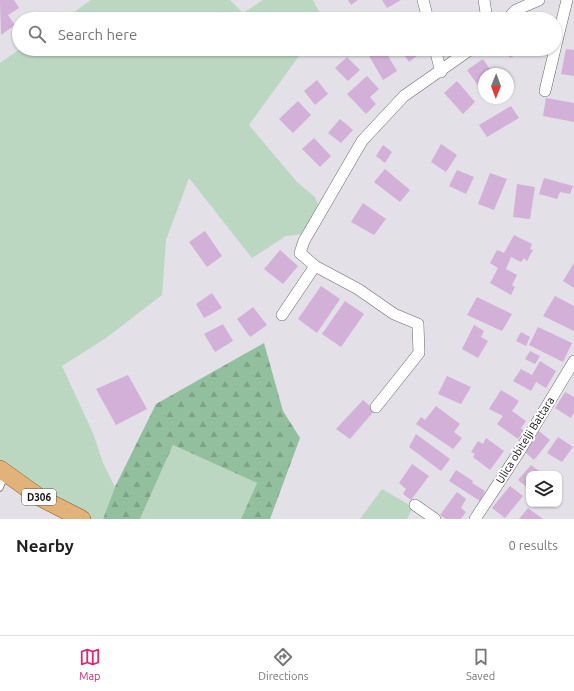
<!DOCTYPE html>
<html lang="en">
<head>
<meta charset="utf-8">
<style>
  :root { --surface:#fff; --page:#f6f6f6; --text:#222; --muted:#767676; --line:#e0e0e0; --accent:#db2777 }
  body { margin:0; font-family:Ubuntu,sans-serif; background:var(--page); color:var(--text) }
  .controls { position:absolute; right:12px; bottom:12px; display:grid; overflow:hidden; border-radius:8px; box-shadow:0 1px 3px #0004 }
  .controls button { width:36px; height:36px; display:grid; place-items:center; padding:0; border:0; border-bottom:1px solid var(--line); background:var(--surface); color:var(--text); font:20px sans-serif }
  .compass { position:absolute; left:478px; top:68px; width:36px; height:36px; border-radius:50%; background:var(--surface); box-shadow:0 1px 3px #0004; rotate:181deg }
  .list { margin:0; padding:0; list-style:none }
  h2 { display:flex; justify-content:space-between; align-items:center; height:52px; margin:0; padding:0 16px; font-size:17px }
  h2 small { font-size:13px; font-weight:400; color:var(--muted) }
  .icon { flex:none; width:22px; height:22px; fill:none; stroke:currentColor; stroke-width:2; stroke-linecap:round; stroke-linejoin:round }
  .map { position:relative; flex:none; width:574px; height:519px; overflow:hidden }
  .search { position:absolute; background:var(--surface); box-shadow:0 1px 3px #0004; left:12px; right:12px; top:12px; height:44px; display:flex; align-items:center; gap:10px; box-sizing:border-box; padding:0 14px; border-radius:22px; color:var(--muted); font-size:15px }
  .sheet { height:116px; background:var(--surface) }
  nav { display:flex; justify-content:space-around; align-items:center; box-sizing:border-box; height:56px; border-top:1px solid var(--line); background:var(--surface); font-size:11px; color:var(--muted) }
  nav a { display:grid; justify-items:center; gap:2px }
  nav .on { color:var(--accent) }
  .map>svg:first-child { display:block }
</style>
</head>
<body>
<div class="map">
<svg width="574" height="519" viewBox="0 0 574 519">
  <defs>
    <pattern id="forest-firs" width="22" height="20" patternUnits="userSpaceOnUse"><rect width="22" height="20" fill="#92bf9d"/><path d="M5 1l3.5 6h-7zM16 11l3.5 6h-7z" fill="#7da386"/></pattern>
  </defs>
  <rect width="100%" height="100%" fill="#e3e0e7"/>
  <path fill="#bbd7c1" d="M91,0H230L243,13L263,0H313L323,19H64Z
    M20,49H304L249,125L297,182L315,197L319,208L304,234L286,236L252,258L189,178L166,240L162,295L106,338L62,366L93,433L103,463L115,487L103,519H82L0,469V63Z
    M173,445L257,483L241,519H140Z
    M382,489L413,507L407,519H360Z"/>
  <path fill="url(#forest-firs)" d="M264,343L283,411L300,438L270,519H241L257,483L173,445L140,519H103L115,487L156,404Z"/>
  <path fill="#d2b0d8" d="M0,0H14L19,8L8,15L15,25L1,35Z
    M348,0H358L351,5Z
    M382,0H401L387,8Z
    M541,13L544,19H531Z
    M365,49H384L397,71L383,80Z
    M400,49H426L409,62Z
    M504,49H522L523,51L510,58Z
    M566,49L574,50V76L561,74Z
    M347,57L360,70L348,81L335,68Z
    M483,59L493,74H484V90L482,91L467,70Z
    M367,76L379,89L370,97L376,104L366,114L347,94Z
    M317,80L328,94L315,105L304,91Z
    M457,81L475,102L463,114L444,93Z
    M546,98L574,103V122L543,116Z
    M298,101L311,115L293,133L279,119Z
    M511,106L519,118L487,137L479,125Z
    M340,119L353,130L341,143L328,133Z
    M314,138L331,156L320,167L302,149Z
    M441,144L457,155L446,172L431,162Z
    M383,145L392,152L385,163L376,156Z
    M385,169L410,190L400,202L374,182Z
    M457,170L474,177L466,194L449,186Z
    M490,173L507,179L494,210L478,204Z
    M544,178L573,186L570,194L560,192L557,199L539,194Z
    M517,184L535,187L530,219L513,217Z
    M363,203L386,219L374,235L351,222Z
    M205,231L222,256L207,267L189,242Z
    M514,235L532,244L530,249L533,250L527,261L524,258L521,262L511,257L506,269L517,275L512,285L515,287L511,295L490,283L498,268L490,263L497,250L504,253Z
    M280,250L298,266L283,284L264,269Z
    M574,263V288L563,281Z
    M321,286L340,299L317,333L298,319Z
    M212,293L222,308L204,318L196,304Z
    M555,296L574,306V331L543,316Z
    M477,297L512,314L502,331L467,315Z
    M345,301L364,314L341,347L322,334Z
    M253,307L267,325L250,337L237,319Z
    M223,324L233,341L215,352L204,334Z
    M474,325L484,331L481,337L488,341L478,358L462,349Z
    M538,327L572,343L563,362L529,345Z
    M521,332L530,337L526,346L516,341Z
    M530,351L540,356L535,364L525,359Z
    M540,361L556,371L546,388L536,382L531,391L513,381L521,369L532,375Z
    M128,375L147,409L116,425L96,389Z
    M447,376L471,387L461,404L438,394Z
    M501,390L519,401L512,411L526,421L521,428L524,431L518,439L497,424L503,416L489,409Z
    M565,392L574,397V412L571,418L555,408Z
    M363,400L375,410L350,439L336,429Z
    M436,406L460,424L454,432L462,438L453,449L416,424L421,417L425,420Z
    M539,431L550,440L534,460L525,452Z
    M416,434L450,459L441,471L409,447Z
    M558,437L573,447L562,462L547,453Z
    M486,438L504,451L490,470L473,457L475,454L471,452L478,441L483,444Z
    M412,464L429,476L411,500L403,494L406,489L399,483Z
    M531,465L543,474H529V489L518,480Z
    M456,470L473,481L472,483L485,491L480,501L449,481Z
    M510,486L523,496L505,518L492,508Z
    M457,492L466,499L461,508L466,512L461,519H446L440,515Z
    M528,508L543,519H519Z"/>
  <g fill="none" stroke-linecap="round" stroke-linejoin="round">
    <g stroke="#6b696f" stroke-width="7">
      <path id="service" d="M0,488L5,476"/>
    </g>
    <g stroke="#6b696f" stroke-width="12">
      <path id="minor" d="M423,0L428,19
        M484,0L487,19
        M507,19L516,10L539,0
        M435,49L441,72
        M555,49L567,0
        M545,91L555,49
        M315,266L358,289L394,314L418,324L419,353L376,407
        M282,315L315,266L300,253L304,241L362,141L404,96L471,49
        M415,505L435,519
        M475,519L519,452L574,361"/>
    </g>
    <g stroke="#8b581b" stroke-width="18">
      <path id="primary" d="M0,469L39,497L82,519"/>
    </g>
    <use href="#service" stroke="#fff" stroke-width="5.5"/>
    <use href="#minor" stroke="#fff" stroke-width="11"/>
    <use href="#primary" stroke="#e1b279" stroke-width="17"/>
  </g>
  <g text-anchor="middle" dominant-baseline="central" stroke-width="4" stroke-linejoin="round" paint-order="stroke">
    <rect fill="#fff" stroke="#585759" stroke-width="1" x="22" y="489" width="34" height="16" rx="3"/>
    <g font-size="10" font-weight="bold" fill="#100f12">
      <text x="39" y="497">D306</text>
    </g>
    <g font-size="11" fill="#100f12" stroke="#fff">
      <text transform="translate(525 440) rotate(-58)">Ulica obitelji Battara</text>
    </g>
  </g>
</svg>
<div class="controls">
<button><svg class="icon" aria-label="layers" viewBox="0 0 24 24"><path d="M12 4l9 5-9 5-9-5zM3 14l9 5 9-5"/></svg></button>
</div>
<svg class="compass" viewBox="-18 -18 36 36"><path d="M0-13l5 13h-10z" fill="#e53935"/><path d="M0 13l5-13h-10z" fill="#767676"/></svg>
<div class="search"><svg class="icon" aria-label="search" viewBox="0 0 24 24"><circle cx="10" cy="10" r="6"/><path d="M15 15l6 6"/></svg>Search here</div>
</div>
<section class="sheet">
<h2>Nearby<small>0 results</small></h2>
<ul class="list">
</ul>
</section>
<nav>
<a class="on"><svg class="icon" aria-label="map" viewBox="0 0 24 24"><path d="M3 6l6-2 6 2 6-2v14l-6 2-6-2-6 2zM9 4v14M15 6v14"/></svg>Map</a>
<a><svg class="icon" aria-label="directions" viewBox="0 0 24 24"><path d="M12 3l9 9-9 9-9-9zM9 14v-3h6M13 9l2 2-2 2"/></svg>Directions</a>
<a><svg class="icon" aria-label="saved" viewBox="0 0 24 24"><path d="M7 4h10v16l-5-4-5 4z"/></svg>Saved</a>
</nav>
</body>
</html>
